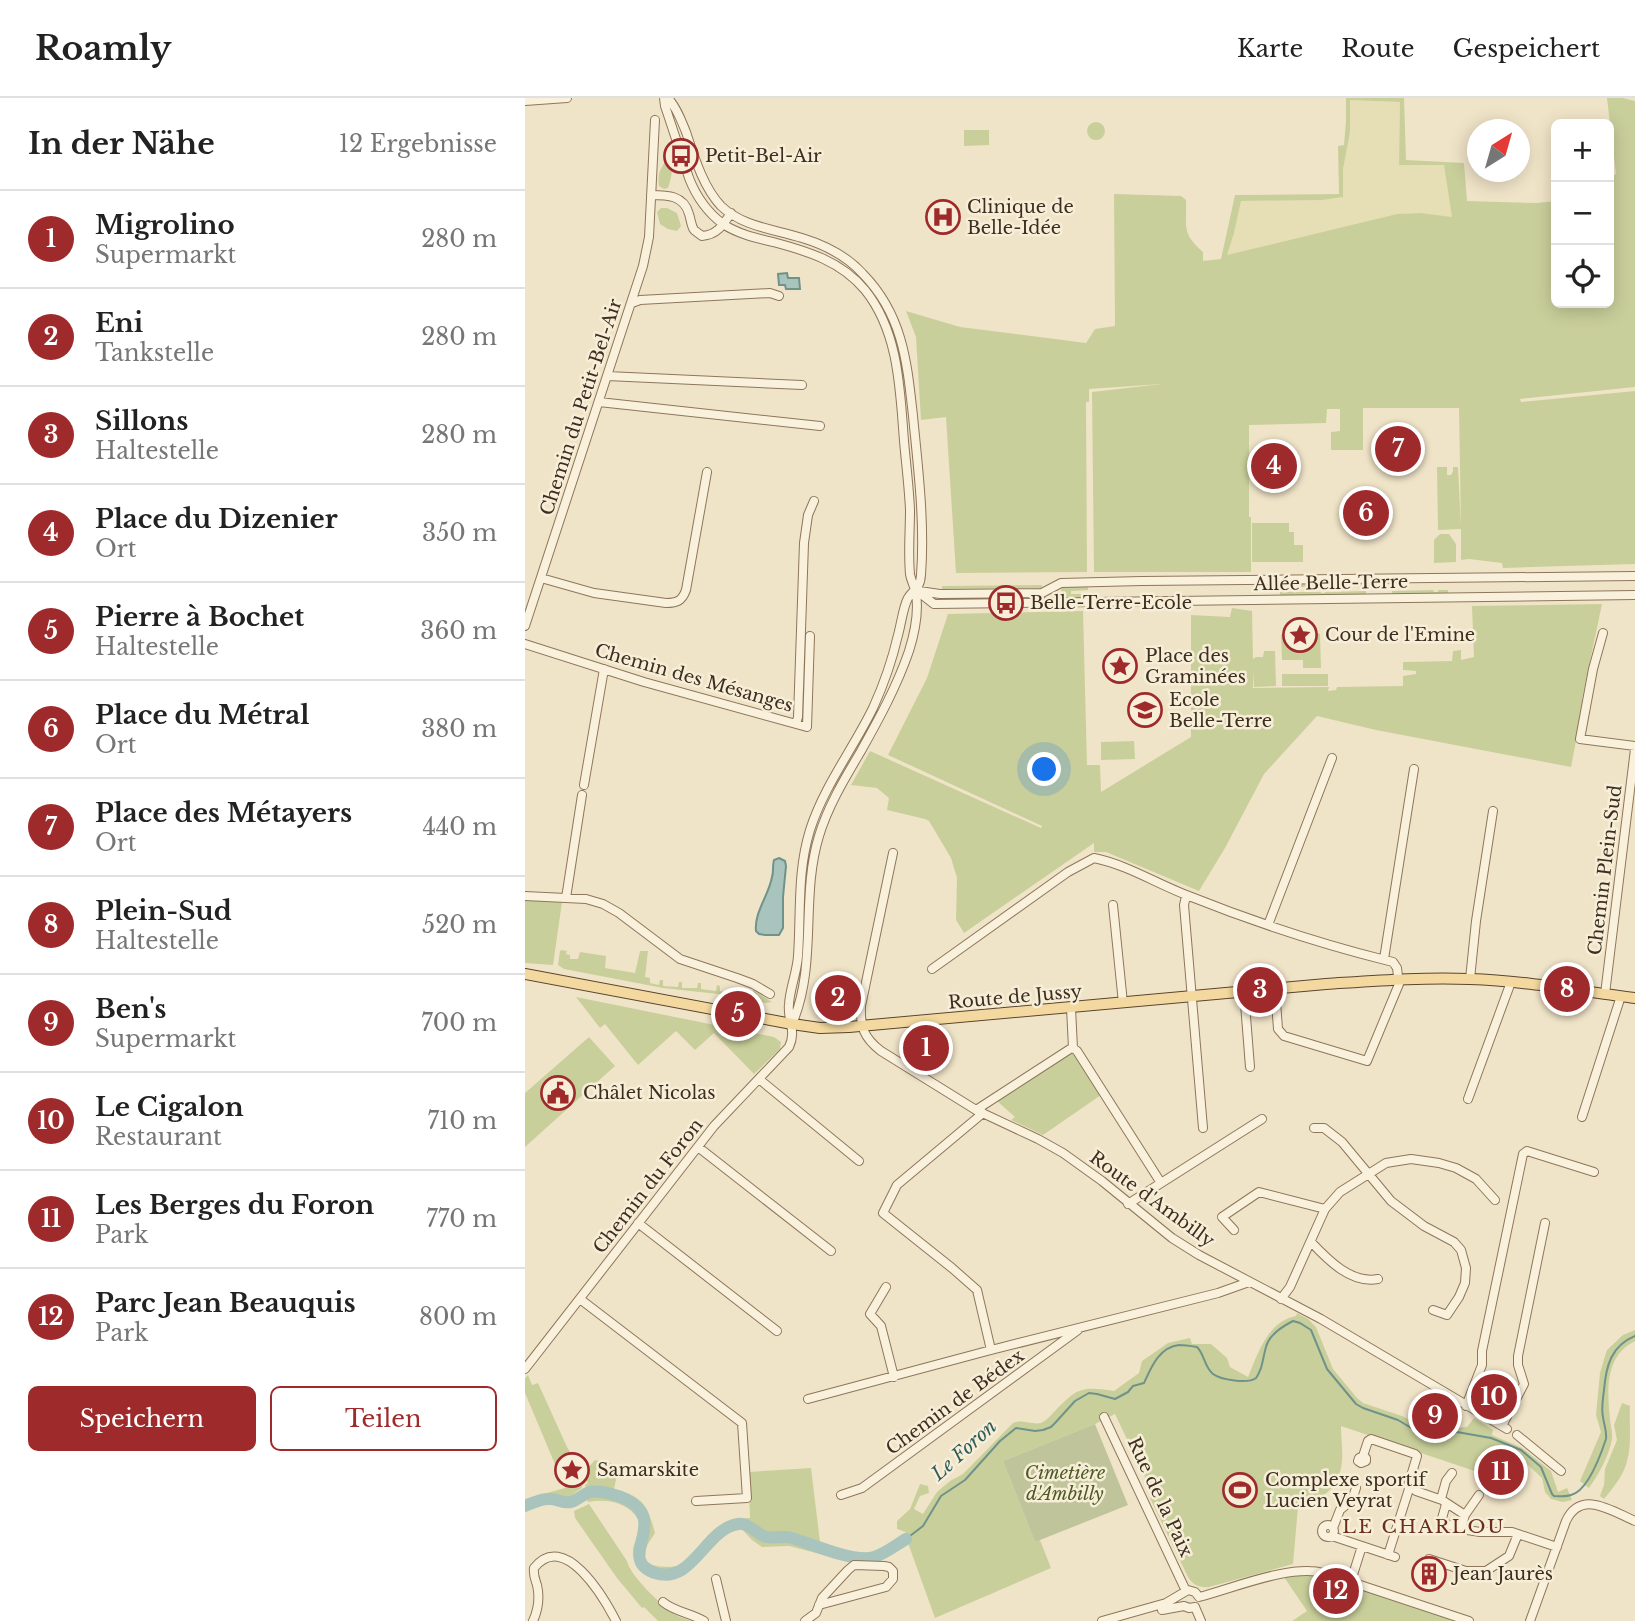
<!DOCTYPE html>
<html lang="de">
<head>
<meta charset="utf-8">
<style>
  :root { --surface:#fff; --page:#f6f6f6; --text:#222; --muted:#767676; --line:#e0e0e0; --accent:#9e2a2b }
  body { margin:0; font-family:"Libre Baskerville",serif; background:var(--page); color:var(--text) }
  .controls { position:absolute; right:21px; top:21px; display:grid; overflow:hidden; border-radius:10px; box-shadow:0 4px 18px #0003 }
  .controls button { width:63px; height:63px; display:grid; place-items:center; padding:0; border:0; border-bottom:2px solid var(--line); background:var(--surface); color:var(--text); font:35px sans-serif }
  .compass { position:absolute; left:942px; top:21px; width:63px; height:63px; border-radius:50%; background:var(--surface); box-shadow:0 4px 18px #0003; rotate:37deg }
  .you { position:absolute; left:520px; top:672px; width:24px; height:24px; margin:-18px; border:5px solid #fff; border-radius:50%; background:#1a73e8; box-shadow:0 0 0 10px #1a73e833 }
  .badge { display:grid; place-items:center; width:46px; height:46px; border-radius:50%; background:var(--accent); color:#fff; font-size:23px; font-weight:700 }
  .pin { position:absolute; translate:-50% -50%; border:4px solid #fff; box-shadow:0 2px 7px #0006 }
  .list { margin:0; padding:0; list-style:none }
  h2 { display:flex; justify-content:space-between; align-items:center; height:91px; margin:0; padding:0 28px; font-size:30px }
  h2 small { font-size:23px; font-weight:400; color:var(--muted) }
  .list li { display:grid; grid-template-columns:46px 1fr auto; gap:21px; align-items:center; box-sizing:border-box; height:98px; padding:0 28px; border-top:2px solid var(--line) }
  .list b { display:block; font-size:26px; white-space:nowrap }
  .list p { margin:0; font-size:23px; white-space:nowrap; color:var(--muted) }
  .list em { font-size:23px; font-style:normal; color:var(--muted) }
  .actions { display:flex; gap:14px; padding:21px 28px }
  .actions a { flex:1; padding:16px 0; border:2px solid var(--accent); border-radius:10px; text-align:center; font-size:24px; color:var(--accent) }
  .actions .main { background:var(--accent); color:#fff }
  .icon { flex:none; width:38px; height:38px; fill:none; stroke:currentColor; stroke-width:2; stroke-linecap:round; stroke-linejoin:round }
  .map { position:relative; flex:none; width:1110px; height:1523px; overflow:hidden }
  header { display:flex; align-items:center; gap:42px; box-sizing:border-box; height:98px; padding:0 35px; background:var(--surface); border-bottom:2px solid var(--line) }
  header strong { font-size:33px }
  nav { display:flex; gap:38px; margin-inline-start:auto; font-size:24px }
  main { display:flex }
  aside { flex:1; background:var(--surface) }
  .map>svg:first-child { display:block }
</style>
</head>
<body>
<header>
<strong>Roamly</strong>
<nav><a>Karte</a><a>Route</a><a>Gespeichert</a></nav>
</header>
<main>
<aside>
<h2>In der Nähe<small>12 Ergebnisse</small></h2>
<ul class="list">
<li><span class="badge">1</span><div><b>Migrolino</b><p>Supermarkt</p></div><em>280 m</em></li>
<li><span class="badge">2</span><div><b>Eni</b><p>Tankstelle</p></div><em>280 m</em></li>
<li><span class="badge">3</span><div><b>Sillons</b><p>Haltestelle</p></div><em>280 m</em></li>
<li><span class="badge">4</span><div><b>Place du Dizenier</b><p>Ort</p></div><em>350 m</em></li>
<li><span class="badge">5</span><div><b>Pierre à Bochet</b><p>Haltestelle</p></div><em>360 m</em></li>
<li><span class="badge">6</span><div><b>Place du Métral</b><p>Ort</p></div><em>380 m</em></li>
<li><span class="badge">7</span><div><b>Place des Métayers</b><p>Ort</p></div><em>440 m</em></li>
<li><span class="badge">8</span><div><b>Plein-Sud</b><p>Haltestelle</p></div><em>520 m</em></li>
<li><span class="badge">9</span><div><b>Ben's</b><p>Supermarkt</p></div><em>700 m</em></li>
<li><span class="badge">10</span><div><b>Le Cigalon</b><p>Restaurant</p></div><em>710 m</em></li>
<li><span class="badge">11</span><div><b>Les Berges du Foron</b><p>Park</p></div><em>770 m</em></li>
<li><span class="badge">12</span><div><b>Parc Jean Beauquis</b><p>Park</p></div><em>800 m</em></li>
</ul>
<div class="actions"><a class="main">Speichern</a><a>Teilen</a></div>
</aside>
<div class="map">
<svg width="1110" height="1523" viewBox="0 0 1110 1523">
  <rect width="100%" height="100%" fill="#f0e4c8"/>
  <path fill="#e6deb5" d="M825,2L875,4L874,67L920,66L927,119L896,115L872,116L701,158L709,135L716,103L797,102L818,99V71L825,34Z"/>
  <path fill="#c9cf9b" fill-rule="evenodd" d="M821,0H879L881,62L939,65L942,103L1012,105L1031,103V205H1084V80L1091,76L1082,0H1098L1110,3V289L995,301L996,304L1110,293V466L978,470L977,465L944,461L936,462V431L913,432L912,369H922V377H926L928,373V369H933L936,429L934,310H838V352H806V334L815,333V311H802L801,325L724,327V419H726V474H569L567,294L637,286L564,291V304H561L562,474L431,475L421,319L396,322L391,239L381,213L435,229L561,245L570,231L590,228L589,96L656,98L661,102C662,130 656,134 678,154V163L696,161L710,97L814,96L813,48L819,47L821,23ZM825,2L875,4L874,67H919L927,119L896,115L872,116L702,157L709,135L716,103L797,102L818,99V71L825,34Z
    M562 33a9 9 0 1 1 18 0a9 9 0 1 1-18 0Z
    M464,32V47L439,48V32Z
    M143,60C150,68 146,80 143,90L139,91L134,88C132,76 136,69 143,60Z
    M136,110H142L152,115L156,128L152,133L143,131L135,126L132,114Z
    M727,425H764V434H769V447H778V464H727Z
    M915,436H924L931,446V464L909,465V442Z
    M856,483V488L800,489V484Z
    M739,484H795L796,489H755L754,488L751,487L750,489L739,490Z
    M517,487V490L417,491V488Z
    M536,487H563V492L546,493V496H563V501L537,502Z
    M908,492L909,494H913V492H923V497H867V493Z
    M841,493V498L755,499V494H796V495H800V494Z
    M417,499H518V502L418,503Z
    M1077,506L1057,601L1059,602L1046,669L851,632L792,618L739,676L700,750L674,793L581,754H569V745L439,835L431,822L432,780L426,760L404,723L400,721L362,712L364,700L352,690L326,687L345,653L516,730L517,728L363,657L402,580L423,516L558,513L562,667H575L576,694L666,639V517L705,519L707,510L727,513L728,561L731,559H738L739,553H750L751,588L729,589L728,573V590L804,589L803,593L811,592L812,589L878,588V578L891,576V573L878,572V564L927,563L928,553L936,552V562L949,559L947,508Z
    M759,534H791L795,536L796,570H778V562H757L756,537Z
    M757,576H803V588H757Z
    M609,643L610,661L576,662V644Z
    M0,800L37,804L28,867L0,865Z
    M36,852L42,853L41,856L45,857V861H53L55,854L81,858L80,870L110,875L115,853H123L120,879L125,880V885L134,887L135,882H138V888L153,889L154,884H157V890H172L173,885H176V891L191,893L192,887L195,888V893L209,896L211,891H214L212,897L225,899L228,892L247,904L240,905L193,896L138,890L39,871L33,867L35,853Z
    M51,899L249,939L256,944L255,951L229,976L189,935L170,952L151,933L113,967L80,926L75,930Z
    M64,939L90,968L0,1049V995Z
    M548,953L576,997L518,1037L486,1022L490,1019L472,1003Z
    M772,1215L783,1221L791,1229L808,1271L832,1300L838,1305L877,1318L903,1332L942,1329L949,1320L968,1332L967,1337L997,1350L1026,1373L1033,1394L1042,1390L1047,1402L1038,1404L1026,1401L1020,1394L1017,1380L1002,1366L994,1388L816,1328C816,1340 818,1352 817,1363C815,1390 797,1402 773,1409L768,1466L684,1489C674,1490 668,1487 663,1479L625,1400L629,1398L590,1316L570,1326L478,1363L510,1444L515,1442L526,1470L410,1520L383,1445L376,1438L381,1434L372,1431V1423L385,1411L395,1386L403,1388L404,1395L395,1398L389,1411L398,1416L412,1394L425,1383L438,1376L488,1325C498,1321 506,1327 516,1325C521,1323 525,1318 529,1314C552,1290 556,1288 589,1293L614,1275L617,1263L643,1245L665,1240L667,1246H686L702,1260L705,1269L723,1279C733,1255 743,1223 771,1218Z
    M1110,1232V1243C1080,1258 1082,1291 1085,1320C1085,1327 1088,1334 1087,1341C1084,1358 1074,1376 1064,1390L1055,1383L1076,1334L1071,1317L1075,1275L1080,1258L1082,1252L1098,1237Z
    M3,1277L7,1287L13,1285L42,1349L58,1375L70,1362L88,1366L86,1369L91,1382L89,1391C118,1398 123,1408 130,1435C127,1440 123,1445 121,1450C112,1474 148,1469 160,1467C179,1445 192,1421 225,1420L223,1374L286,1370L295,1444L294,1447C285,1443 276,1439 267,1437C249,1432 239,1442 224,1425C181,1418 168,1487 129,1471C123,1469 116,1463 116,1456C115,1447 123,1440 123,1430C123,1424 121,1415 116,1410C105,1397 79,1389 62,1393L60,1387L63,1385L61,1382L56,1384L57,1390L48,1396L49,1399L40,1401L25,1398L0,1405V1401L40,1390L0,1295V1280Z
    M1097,1305L1105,1308C1104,1326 1107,1346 1102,1363C1099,1377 1088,1390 1079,1401L1075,1398L1079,1387L1080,1371L1092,1342L1089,1327Z
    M71,1396C90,1400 124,1408 116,1436C113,1447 107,1452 111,1463L110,1464C103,1448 115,1441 114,1427C114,1422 112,1420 110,1417C98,1403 80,1401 63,1404L60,1398Z
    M64,1406L102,1463C105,1478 138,1509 151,1517C156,1520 161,1521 167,1523H133L119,1509L117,1510L92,1480L50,1420L49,1413Z
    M216,1430L241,1443L256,1441L267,1443L284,1451L337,1462L349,1463L345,1465L329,1462L326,1464L264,1448L237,1449L227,1442Z
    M777,1472L944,1523H767L782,1513L757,1476Z"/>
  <path fill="#bfc49a" d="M570,1326L603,1407L510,1444L478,1363Z"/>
  <path fill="#a9c4bc" stroke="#6f938a" stroke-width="2" d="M262,175L263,180H274L275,191H261L260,187H254L253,176Z
    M254,760L260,763L261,768L258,799V830L254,837H240L234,836L231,833C229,814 244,797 247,779C249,773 247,769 249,762Z"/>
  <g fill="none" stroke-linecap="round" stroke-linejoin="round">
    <path stroke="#6f938a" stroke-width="2" d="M381,1441L398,1428L416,1398L440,1382L475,1343L491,1330L510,1333L518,1332L526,1329L530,1325L550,1303L564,1295L572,1296L590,1301L603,1294L608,1288L619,1285C626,1270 634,1249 654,1247C659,1247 666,1248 672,1249C680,1257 679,1269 688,1276C696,1282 723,1286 731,1280C733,1278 735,1272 736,1270C738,1263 739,1256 741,1249C744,1237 758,1228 768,1223L775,1225L786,1232L802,1271L831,1306L838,1310L873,1322L898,1337L932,1334L966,1340L996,1352L1016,1369L1027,1396L1029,1398C1035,1398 1041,1399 1046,1397C1063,1393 1076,1356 1081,1341C1082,1333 1079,1327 1078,1319C1076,1310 1078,1301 1079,1292C1081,1268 1086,1248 1110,1238"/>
    <path stroke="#a9c4bc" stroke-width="12" d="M0,1408C8,1405 17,1400 25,1401C32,1401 39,1406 46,1404C53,1402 58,1396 65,1394C75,1392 87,1396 96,1399C150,1421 88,1460 130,1475C168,1487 180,1431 213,1426C223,1424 231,1436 241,1439C249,1441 259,1437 267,1440C287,1446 329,1465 349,1459C360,1456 371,1447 381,1441"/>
    <g stroke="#8d765c" stroke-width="10">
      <path id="minor" d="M139,0L140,8L164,80C171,98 182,114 198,126C213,136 231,140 248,144C282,153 316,163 340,192C374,234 375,292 379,343C381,366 384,389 385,412C385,433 383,455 385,476C386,483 390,489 391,496C394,515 390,534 384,553C372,588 354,621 336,653C320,680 303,708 294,738C275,800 293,866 267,926
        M0,3L42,0
        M126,97C142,97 159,97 164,116C166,122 166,127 169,132L177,138C192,137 198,127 206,115
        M107,205L115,202L245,195L254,198
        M82,278L277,287
        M74,304L295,328
        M16,480L69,495L141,505C152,505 157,503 161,492L182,374
        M391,492L409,506L1110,497
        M394,493L415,496L517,495L536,485L617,483L1110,478
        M0,528L118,168L124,139L130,22
        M1078,535L1068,571L1055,641L1110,648
        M0,546L119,584L282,629L285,538
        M271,626L273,619L279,445L283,417L289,403
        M59,687L79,571
        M368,755L336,908C335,929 339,940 356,953L451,1012L513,1041L538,1055L577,1083L647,1140L674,1157L796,1221L982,1331
        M0,798L61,801L78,806L94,815L155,861L212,880L228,886L245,896
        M661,798L659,807L678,1030
        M41,800L57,697
        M588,807L598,905
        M743,827L807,660
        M859,861L889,671
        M407,871L543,774L569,760C603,767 632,786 664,798C729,824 796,846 864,863L868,864L872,870L874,886L842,963L759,938L753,931L750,890
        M945,881L951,823L968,713
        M719,893L725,969
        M1080,896L1110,651
        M546,910L548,950
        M234,981L334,1063
        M943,1001L986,884
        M451,1012L545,951L548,950L552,953L636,1085
        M458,1015L372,1087L358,1115L427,1170L452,1192L466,1252
        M1057,1019L1096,898
        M789,1030H799L817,1044L866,1103L899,1128L929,1144L936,1152L941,1170L940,1185L934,1199L922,1217L908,1212
        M173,1049L306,1153
        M603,1106L737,1021
        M113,1125L252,1233
        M709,1132L697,1119L734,1094L800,1111
        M786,1144C803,1162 826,1186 853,1181
        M361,1189L345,1216L356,1228L369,1279
        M55,1201L217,1325L222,1400L171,1403
        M756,1201L765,1189L800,1111L815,1094L861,1065L886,1061L914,1065L931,1070L951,1081L970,1102
        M0,1271L189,1028L264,949C272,932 262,923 264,906C265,890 272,874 273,858C276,815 272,774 285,732C299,688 328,651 348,610C359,586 367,563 373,537C376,527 378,509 383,500C388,491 395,492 396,477C400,424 393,370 388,318C382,264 378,217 338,176C322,158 300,147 277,140C249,131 218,129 196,108C178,89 169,58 161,34C156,22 152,10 143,0
        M283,1301L466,1252L693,1195L724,1184
        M941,1308L957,1267V1253L998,1056L1002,1053L1069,1074
        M579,1319L661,1493
        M977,1328L999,1286L993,1267V1258L1020,1125
        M992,1337L1036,1373
        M838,1358L841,1360V1363L836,1365L833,1363L834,1360L838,1358L843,1343L846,1341L890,1356L892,1358L883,1388L884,1391L863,1457
        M891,1393L917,1402L940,1417L936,1431L916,1424L921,1406
        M316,1397L337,1390L553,1232
        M916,1401L921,1383L927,1375
        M940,1417L954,1397
        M797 1433a6 6 0 1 1 12 0a6 6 0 1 1-12 0Z
        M808,1430L815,1412L827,1402L831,1390
        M936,1431L955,1434H987L1032,1449
        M807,1438L870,1459
        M904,1461L941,1473H961L984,1458L993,1436
        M191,1481L201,1523
        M826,1483L837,1448
        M674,1499C709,1490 765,1466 799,1475L944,1523
        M138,1504C150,1514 166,1515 179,1523
        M670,1509L676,1523
        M637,1512L659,1508L664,1510L670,1509
        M8,1523C13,1512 15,1500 12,1487C10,1481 8,1477 9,1470C39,1432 78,1498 91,1523
        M280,1523L291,1515L297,1500L323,1472L329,1467L359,1468L364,1469L368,1473V1481L361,1489L294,1507
        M577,1523L641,1505L663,1492L670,1494L674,1499
        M1005,1523L1041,1423C1056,1391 1087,1413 1110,1423"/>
    </g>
    <g stroke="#5b4430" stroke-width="12">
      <path id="major" d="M0,876L267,926L295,930L324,929L801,886C848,883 897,879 945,881C1000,883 1055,893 1110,900"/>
    </g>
    <use href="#minor" stroke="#faf1dc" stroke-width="8"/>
    <use href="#major" stroke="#f3d9a0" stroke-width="10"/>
  </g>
  <defs>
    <g id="bus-ring" transform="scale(1.75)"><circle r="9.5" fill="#f7eed8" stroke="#9e2a2b" stroke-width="1.5"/><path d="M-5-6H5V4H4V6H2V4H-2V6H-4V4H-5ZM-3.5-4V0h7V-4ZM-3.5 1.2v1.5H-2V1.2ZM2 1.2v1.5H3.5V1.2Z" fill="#9e2a2b"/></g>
    <g id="hospital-ring" transform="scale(1.75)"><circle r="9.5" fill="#f7eed8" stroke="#9e2a2b" stroke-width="1.5"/><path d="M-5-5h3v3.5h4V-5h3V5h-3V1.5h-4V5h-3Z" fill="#9e2a2b"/></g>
    <g id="sight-ring" transform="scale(1.75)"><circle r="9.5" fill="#f7eed8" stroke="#9e2a2b" stroke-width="1.5"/><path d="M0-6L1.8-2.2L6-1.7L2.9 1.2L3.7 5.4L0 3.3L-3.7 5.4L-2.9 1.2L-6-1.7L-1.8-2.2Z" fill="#9e2a2b"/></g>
    <g id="school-ring" transform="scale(1.75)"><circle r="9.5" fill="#f7eed8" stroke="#9e2a2b" stroke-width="1.5"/><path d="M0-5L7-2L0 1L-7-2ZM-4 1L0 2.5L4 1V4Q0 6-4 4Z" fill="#9e2a2b"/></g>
    <g id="civic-ring" transform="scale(1.75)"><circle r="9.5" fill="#f7eed8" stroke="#9e2a2b" stroke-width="1.5"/><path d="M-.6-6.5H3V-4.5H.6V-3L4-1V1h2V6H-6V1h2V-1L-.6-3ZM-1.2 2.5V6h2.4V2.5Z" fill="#9e2a2b"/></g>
    <g id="stadium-ring" transform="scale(1.75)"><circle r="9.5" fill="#f7eed8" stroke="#9e2a2b" stroke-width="1.5"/><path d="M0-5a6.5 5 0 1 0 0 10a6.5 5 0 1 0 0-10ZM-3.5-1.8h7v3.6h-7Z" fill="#9e2a2b"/></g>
    <g id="building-ring" transform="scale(1.75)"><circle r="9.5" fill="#f7eed8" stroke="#9e2a2b" stroke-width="1.5"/><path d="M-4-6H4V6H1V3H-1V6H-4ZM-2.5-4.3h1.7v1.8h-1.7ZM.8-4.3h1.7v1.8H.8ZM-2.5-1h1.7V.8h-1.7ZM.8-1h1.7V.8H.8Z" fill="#9e2a2b"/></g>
  </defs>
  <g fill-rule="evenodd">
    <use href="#bus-ring" x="156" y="58"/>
    <use href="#hospital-ring" x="418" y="119"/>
    <use href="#bus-ring" x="481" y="505"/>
    <use href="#sight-ring" x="775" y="537"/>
    <use href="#sight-ring" x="595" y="568"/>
    <use href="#school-ring" x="620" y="612"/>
    <use href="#civic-ring" x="33" y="995"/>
    <use href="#sight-ring" x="47" y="1372"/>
    <use href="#stadium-ring" x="715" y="1392"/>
    <use href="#building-ring" x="904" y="1476"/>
  </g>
  <g text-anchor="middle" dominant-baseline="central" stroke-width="5" stroke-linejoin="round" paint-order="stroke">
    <g font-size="18" fill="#3d2e20" stroke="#f7eed8" text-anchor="start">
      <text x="180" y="58">Petit-Bel-Air</text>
      <text x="442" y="109">Clinique de<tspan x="442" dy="21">Belle-Idée</tspan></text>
      <text x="505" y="505">Belle-Terre-Ecole</text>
      <text x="800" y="537">Cour de l'Emine</text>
      <text x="620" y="558">Place des<tspan x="620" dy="21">Graminées</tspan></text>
      <text x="644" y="602">Ecole<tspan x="644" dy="21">Belle-Terre</tspan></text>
      <text x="58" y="995">Châlet Nicolas</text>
      <text x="72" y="1372">Samarskite</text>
      <text x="740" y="1382">Complexe sportif<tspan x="740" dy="21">Lucien Veyrat</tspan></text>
      <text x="928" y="1476">Jean Jaurès</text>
    </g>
    <g font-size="18" fill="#3d2e20" stroke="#f7eed8">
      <text transform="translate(56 309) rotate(-72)">Chemin du Petit-Bel-Air</text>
      <text transform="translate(806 485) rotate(-1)">Allée Belle-Terre</text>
      <text transform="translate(169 580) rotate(16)">Chemin des Mésanges</text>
      <text transform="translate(1080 772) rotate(-83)">Chemin Plein-Sud</text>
      <text transform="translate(490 899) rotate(-5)">Route de Jussy</text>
      <text transform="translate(123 1088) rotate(-52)">Chemin du Foron</text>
      <text transform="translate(627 1101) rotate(36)">Route d'Ambilly</text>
      <text transform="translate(430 1304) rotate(-36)">Chemin de Bédex</text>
      <text transform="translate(635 1399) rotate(65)">Rue de la Paix</text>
    </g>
    <g font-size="18" font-style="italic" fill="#4d5a26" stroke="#f7eed8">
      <text x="540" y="1375">Cimetière<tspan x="540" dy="21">d'Ambilly</tspan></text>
    </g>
    <g font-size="19" font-style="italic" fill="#2f5d5a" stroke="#f7eed8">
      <text transform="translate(439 1352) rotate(-42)">Le Foron</text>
    </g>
    <g font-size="19" letter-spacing="2" fill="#6b2e1e" stroke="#f7eed8">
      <text x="899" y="1428">LE CHARLOU</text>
    </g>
  </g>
</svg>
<div class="controls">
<button>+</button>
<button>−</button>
<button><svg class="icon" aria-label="locate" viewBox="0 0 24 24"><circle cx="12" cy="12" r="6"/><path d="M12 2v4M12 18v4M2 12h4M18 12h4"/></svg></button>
</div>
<svg class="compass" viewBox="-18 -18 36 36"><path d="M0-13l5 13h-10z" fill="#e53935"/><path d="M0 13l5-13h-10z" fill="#767676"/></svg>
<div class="you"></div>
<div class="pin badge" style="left:401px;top:950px">1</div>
<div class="pin badge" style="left:313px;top:900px">2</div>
<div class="pin badge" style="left:735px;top:892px">3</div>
<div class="pin badge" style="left:749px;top:368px">4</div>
<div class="pin badge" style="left:213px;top:916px">5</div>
<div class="pin badge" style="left:841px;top:415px">6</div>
<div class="pin badge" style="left:873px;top:351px">7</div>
<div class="pin badge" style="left:1042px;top:891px">8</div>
<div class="pin badge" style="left:910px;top:1318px">9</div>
<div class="pin badge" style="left:969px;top:1299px">10</div>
<div class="pin badge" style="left:976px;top:1374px">11</div>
<div class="pin badge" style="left:811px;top:1493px">12</div>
</div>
</main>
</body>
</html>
